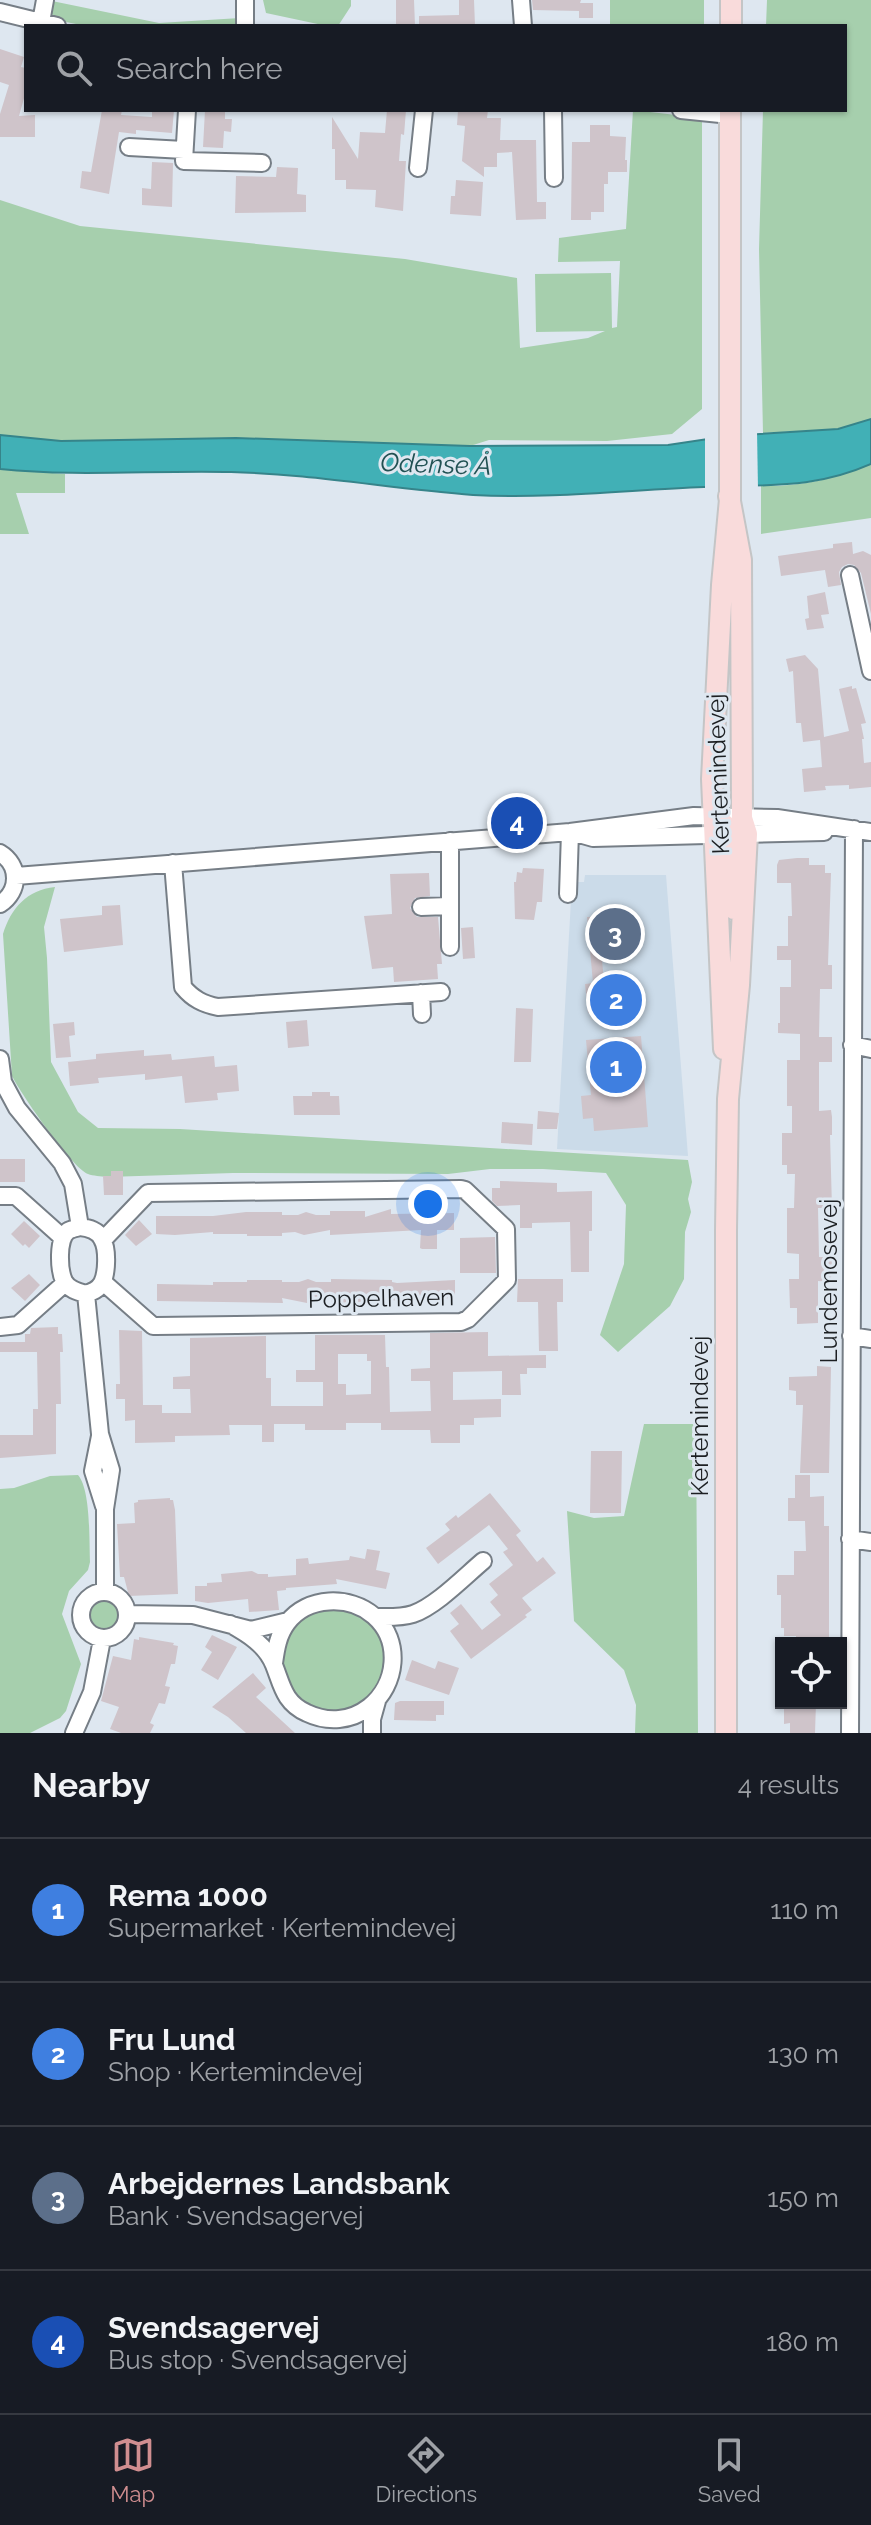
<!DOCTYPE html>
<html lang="en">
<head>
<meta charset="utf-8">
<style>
  :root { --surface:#171b24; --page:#20242c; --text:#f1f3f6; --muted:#9ea1a6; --line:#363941; --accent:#d08e90 }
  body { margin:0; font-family:Raleway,sans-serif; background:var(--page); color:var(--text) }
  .controls { position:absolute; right:24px; bottom:24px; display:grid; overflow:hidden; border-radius:0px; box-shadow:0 2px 6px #0004 }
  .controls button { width:72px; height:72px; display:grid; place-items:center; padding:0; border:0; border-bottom:2px solid var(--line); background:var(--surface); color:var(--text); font:40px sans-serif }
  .you { position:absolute; left:428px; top:1204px; width:28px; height:28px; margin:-20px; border:6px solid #fff; border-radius:50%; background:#1a73e8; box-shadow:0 0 0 12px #1a73e833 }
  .badge { display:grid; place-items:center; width:52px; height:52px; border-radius:50%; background:var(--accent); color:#fff; font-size:26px; font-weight:700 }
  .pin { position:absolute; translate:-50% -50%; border:4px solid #fff; box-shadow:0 2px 8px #0006 }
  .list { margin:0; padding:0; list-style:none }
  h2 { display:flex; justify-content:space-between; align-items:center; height:104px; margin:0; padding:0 32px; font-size:34px }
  h2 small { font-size:26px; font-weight:400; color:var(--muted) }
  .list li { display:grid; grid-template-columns:52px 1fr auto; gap:24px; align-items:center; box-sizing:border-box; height:144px; padding:0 32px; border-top:2px solid var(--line) }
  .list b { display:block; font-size:30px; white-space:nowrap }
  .list p { margin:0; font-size:26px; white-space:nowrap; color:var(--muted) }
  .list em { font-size:26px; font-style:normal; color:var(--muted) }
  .icon { flex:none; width:44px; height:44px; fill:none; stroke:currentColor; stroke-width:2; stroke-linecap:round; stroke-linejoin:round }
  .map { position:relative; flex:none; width:871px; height:1733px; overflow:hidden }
  .search { position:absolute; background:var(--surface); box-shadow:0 2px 6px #0004; left:24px; right:24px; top:24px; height:88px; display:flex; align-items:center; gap:20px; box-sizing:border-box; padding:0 28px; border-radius:0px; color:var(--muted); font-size:30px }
  .sheet { height:680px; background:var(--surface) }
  nav { display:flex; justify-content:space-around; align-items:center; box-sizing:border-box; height:112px; border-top:2px solid var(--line); background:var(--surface); font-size:22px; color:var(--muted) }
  nav a { display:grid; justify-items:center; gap:4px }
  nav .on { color:var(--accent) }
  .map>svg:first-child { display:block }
</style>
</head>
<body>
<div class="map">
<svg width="871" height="1733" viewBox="0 0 871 1733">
  <rect width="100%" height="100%" fill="#dee7f0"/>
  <path fill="#cbdbe9" d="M585,875H666L688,1156L557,1149L572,882H584Z"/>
  <path fill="#a6cfad" d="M263,0H351V6L338,26H327L266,13Z
    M610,0H704V26H610Z
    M767,0H871V419L838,429L763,433L759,249L763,110H845V26H766Z
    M52,1L159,23L240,18V26H86L61,21L50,13Z
    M633,110L702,118V409L672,434L607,441L489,440L470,446L236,438L61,441L0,435V200L80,226L405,259L517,278L520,348L588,338L605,331L536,332L535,274L611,273L612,328L617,327L620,261L558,262L559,238L626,229Z
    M871,463V518L761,534V486C800,487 836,479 871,463Z
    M0,469L65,474V493H16L29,534H0Z
    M55,887L44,927L47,958L51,1062L78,1112L98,1128L180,1129L688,1160L692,1182L688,1199L691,1212L685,1232L684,1279L670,1306L618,1352L600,1335L624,1264L626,1205L606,1173L543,1169H490L448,1174L233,1173L107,1177C101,1176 93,1176 88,1174C72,1168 21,1094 12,1076L3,934C11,908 27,890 55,887Z
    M644,1424H696L698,1733H635L636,1705L624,1670L574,1621L567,1511L594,1518L624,1516Z
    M78,1475C91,1490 89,1541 90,1562L88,1570L69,1591L62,1614L81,1664L66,1711L60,1718L30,1733H0V1489L14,1488L50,1476Z
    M87 1615a16 16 0 1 1 32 0a16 16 0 1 1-32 0Z
    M324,1607L359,1613L374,1625L383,1639L387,1656L378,1689L352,1711L318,1712L290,1693L279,1658L292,1625L307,1613Z"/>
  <path fill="#41b0b6" stroke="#36848a" stroke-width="2" d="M871,419V464C812,490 766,484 704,487C628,490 550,499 473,495C392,489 312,474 231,472C154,470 77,477 0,469V435L61,441L236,438L470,446L668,445L728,436L838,429Z"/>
  <path fill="#dee7f0" d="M757,430L758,490L705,491V436Z"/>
  <path fill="#cfc4ca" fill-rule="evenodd" d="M396,0H414L415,26H396Z
    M459,0H474L475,26H419V16L459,15Z
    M532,0H581L580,3H593V18H579V11L533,10Z
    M0,49L24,57L21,67L26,68V91L19,116L35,115V137H0V114L9,85L0,82Z
    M102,110H122L121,115L152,117V110H174L172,133L136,130V134L119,132L109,194L80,188L82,171L91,172Z
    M205,110H225V119H232L231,132L224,131L223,148L203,147Z
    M387,110H406L404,135L401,134L399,161H406L403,211L375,207L376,190L346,189V180H335V149H332V117L358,159L360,132L385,133Z
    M458,110H488L487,118H501L500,140H536L537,202H546V219L516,220L512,152L497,153V167H484V177L462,161L465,126L457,125Z
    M590,125H610V136L626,137L625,160H627V172H608V184H604V212H591V220H571L572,142H590Z
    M152,162L173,163L172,207L142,205V188L151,189Z
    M277,167L298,168L297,194L306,195V212L235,213L236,176L276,177Z
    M456,180L483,182L481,216L450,214L451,196H455Z
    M852,542L853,554L863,551L871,555V614L861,573L854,565L848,564L842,567L839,572L841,585L828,587L825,570L781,576L778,556L833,548V544Z
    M825,592L829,614L821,615L824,628L807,630L805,619L809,618L807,596Z
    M805,655L818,669L824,737L849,731L839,689L852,686V689L856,688L866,723L861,724L864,739H862L864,763L871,762V787L849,789V785L825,786L826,790L804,792L802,769L822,767L820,740L803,742L801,723H796L793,671L789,672L786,659Z
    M797,858H809V865H825V873H831L828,965H832V989H820L819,1037H832V1062H819V1111L831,1110L832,1117V1135H830L832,1208H818L819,1257H832L831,1282L818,1281V1323L797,1324V1308H790L789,1279H799V1254L787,1253V1208H794L795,1174H787V1165H782V1133H792V1106H787V1060H800V1034L778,1033V1023H780V987H791V960H777V946H788V916H792L791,883H777V865L779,860Z
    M523,868L544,869L542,902H537L534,920L515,919L514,882H516L517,872L522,873Z
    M429,873L430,896L415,898L410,908L417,917H438L442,964H437L438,979L394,982L393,967L372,969L364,916L392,914L390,874Z
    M120,905L123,945L64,952L60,919L102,915V906Z
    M630,914L634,957L602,960L604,982H610L611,997L629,982L634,981L642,988L644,1010L588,1013L585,984L593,983L587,917Z
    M473,927L475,958L463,959L461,928Z
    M516,1008L533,1009L531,1062H514Z
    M307,1020L309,1046L288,1048L286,1022Z
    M74,1022L75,1035L69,1036L71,1057L56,1058L53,1024Z
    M641,1036L648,1127L594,1131L593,1118L583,1119L581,1096L591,1095L586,1040Z
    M144,1050V1056L171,1054L172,1060L214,1056L215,1067L237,1065L239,1091L217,1093L218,1100L185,1103L182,1076L145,1080V1074L98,1078L99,1083L70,1086L68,1062L96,1059V1054Z
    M312,1092H330V1096H339L340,1115H294L293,1096H312Z
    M538,1111L559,1113L557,1129H537Z
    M502,1122L533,1124L532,1145L501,1143Z
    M0,1159H25V1182H0Z
    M111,1171H123V1195H104L103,1176H111Z
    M500,1181L557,1183V1192L592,1191V1231H589V1272H571L570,1222L532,1223V1228H520V1205L497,1206L492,1201V1188H500Z
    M391,1209V1214L454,1213V1230H437V1249H422L420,1248L421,1230L330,1235V1230L304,1235L295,1232L282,1233V1236H247V1234H213V1232L175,1235L156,1234V1216H213L246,1212H282V1215H298L306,1212L316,1215H330V1211H365V1217Z
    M139,1220L152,1234L136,1246L125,1235Z
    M24,1221L40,1236L29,1248L25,1244L23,1246L11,1234Z
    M495,1237L496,1273H460V1238Z
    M29,1274L40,1285L25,1301L11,1288Z
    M308,1279L316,1282H331V1279L392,1280V1282L397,1283L455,1280V1298L331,1303V1299H318L307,1303L282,1298L283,1303L157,1301V1284L213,1285V1282H247V1280H282V1282H299Z
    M518,1279H563V1302H557L558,1351H539L538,1302H517Z
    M58,1327V1334H62L63,1352H60L61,1404H56V1454L0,1458V1435H33V1409H38L37,1352H0V1342H25V1334H30L31,1328Z
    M119,1330L142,1331L143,1405H162V1413H191L190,1389H173V1377L190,1376V1338L266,1336V1378H271V1406H323V1382H296V1370H315V1335H385L386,1367H389L390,1412L431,1411L430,1381H411V1369L430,1368V1333L488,1332V1356L546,1355V1368H527V1374H520L521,1395H502V1371L453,1372V1400L501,1399V1417L474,1418V1425H460V1443H431L430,1430H381V1423H346V1430H305V1424H274V1442H262V1425H229L230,1435L175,1436V1442L135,1443V1420L125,1421V1399H116V1384H120ZM338,1354H367V1361H371V1394L346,1395V1384H338Z
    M817,1366L831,1367L829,1473H800L803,1405H796V1391L789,1390V1377L817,1376Z
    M591,1451H622L621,1513H590Z
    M795,1475H810V1497L824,1496V1526H829V1643H796V1636H784V1628H781V1595H777V1575H794V1551H806L805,1521H788V1498H795Z
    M490,1493L521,1531L516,1535L537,1562L543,1557L556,1573L522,1598L532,1610L525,1615L527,1617L471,1659L450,1631L459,1624L450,1613L461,1604L482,1630L501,1615L490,1602L498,1595L489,1584L513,1565L503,1552L508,1549L489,1525L438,1564L426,1548L450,1530L445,1524L456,1515L458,1518Z
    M170,1498V1500H173L175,1510L178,1594L129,1596L124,1577H120L117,1524L135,1523L134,1503L138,1502V1500Z
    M367,1549L380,1551L376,1570L390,1573L386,1589L336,1579L337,1584L286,1588V1590L277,1591L279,1610L249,1612L248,1599L208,1603L195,1601V1586H207V1583L222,1582L221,1574L252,1571L258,1574H268V1577L296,1575V1559L308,1558L309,1564L349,1560L350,1556L365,1559Z
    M212,1635L237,1647L218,1680L201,1670L212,1652L205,1647Z
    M139,1637L174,1643L173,1645L178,1646L175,1664H171L165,1686L170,1687L165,1704L159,1703L150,1723L154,1725L150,1733H121L110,1729L119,1707L101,1701L113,1656L131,1660L134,1639L139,1640Z
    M412,1660L435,1669L438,1661L459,1668L449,1695L405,1680Z
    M253,1673L266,1688L256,1697L295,1733H246L228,1717L212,1707Z
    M400,1701H444V1715H436V1721L394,1720L395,1703Z
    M784,1703H816L815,1733H790V1723L784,1724Z"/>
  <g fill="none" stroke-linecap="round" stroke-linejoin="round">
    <g stroke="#767e86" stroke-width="20">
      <path id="minor" d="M521,0L523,26
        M0,12L57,26
        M41,22L45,0
        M245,26V0
        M187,110L184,161L262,163
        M553,110L554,178
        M681,110L730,115
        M129,147L184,150
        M418,168L424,110
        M850,575L871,671
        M572,832L593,838L824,832
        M0,853C20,865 20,891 0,904
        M173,863L183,987C193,999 203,1004 218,1007L441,992
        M16,876L570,832L694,816L777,818L871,832
        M568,894L570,832
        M421,907L449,906
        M450,947V841
        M421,993L422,1014
        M852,1045L871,1049
        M0,1059L3,1082L17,1108L62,1163L73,1184L80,1227
        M0,1196H16L63,1238
        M80,1227C89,1228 98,1230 102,1239C108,1249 107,1273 102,1283C98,1290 92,1292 86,1294C78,1292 68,1289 64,1281C59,1270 57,1239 68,1231C71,1229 77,1228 80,1227Z
        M103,1282L153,1326H156L461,1322L468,1319L507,1280L506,1229L465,1190L461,1189L148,1193L103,1240
        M86,1294L100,1434L111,1470L105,1509V1592
        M0,1327L18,1325L65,1283
        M851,1336L871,1339
        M100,1436L93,1471L104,1506
        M850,1539L871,1542
        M81 1615a23 23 0 1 1 46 0a23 23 0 1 1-46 0Z
        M127,1614L193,1615L251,1630L288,1621
        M375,1617C388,1617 401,1618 413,1614C436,1606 464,1577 483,1561
        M230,1624C248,1634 266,1645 274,1665C282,1685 284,1703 307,1713C328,1723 351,1721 369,1707C397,1685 402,1641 374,1616C350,1595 307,1596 287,1623C278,1635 276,1649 274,1663
        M74,1733L92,1692L102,1639
        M372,1733V1719L377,1701
        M850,1733L854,829"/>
    </g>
    <g stroke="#c4c5c6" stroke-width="24">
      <path id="major" d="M731,26V0
        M714,817L726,826L730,834L734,909
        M724,1049L712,779L722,585L730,499V110
        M726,1733V1230L728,1099L739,985L747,834L742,818L741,560L729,496"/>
    </g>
    <use href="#minor" stroke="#fff" stroke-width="16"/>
    <use href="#major" stroke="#f9dbdb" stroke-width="20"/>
  </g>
  <g text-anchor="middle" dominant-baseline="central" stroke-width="6" stroke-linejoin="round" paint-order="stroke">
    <g font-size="24" fill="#1c1f22" stroke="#dee7f0">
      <text transform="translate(718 774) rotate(-92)">Kertemindevej</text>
      <text transform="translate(828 1281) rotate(-90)">Lundemosevej</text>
      <text transform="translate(381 1298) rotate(-1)">Poppelhaven</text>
      <text transform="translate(699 1416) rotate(-90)">Kertemindevej</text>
    </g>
    <g font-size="26" font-style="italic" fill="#215153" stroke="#dee7f0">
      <text transform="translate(436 464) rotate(2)">Odense Å</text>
    </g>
  </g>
</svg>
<div class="controls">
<button><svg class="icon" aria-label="locate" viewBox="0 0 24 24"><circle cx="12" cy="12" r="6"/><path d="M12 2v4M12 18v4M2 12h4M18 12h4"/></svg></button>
</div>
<div class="you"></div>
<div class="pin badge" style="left:616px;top:1067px;background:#3f7fe0">1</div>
<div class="pin badge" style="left:616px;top:1000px;background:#3f7fe0">2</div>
<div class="pin badge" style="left:615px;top:934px;background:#5c6f8a">3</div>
<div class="pin badge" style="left:517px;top:823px;background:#1a4fb4">4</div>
<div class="search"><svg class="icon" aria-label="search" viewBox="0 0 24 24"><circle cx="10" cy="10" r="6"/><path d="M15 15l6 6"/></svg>Search here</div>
</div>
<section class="sheet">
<h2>Nearby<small>4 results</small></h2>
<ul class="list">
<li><span class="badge" style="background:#3f7fe0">1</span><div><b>Rema 1000</b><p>Supermarket · Kertemindevej</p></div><em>110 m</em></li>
<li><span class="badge" style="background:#3f7fe0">2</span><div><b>Fru Lund</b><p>Shop · Kertemindevej</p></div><em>130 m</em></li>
<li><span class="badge" style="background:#5c6f8a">3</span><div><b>Arbejdernes Landsbank</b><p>Bank · Svendsagervej</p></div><em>150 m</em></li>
<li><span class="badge" style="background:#1a4fb4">4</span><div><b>Svendsagervej</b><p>Bus stop · Svendsagervej</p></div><em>180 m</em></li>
</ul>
</section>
<nav>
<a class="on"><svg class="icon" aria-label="map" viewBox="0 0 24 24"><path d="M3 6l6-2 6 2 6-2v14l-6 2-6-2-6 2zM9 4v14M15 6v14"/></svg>Map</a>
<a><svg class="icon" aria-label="directions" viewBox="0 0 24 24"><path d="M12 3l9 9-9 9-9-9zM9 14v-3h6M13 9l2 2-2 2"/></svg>Directions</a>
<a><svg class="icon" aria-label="saved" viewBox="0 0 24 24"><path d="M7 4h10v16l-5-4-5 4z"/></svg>Saved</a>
</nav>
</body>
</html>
